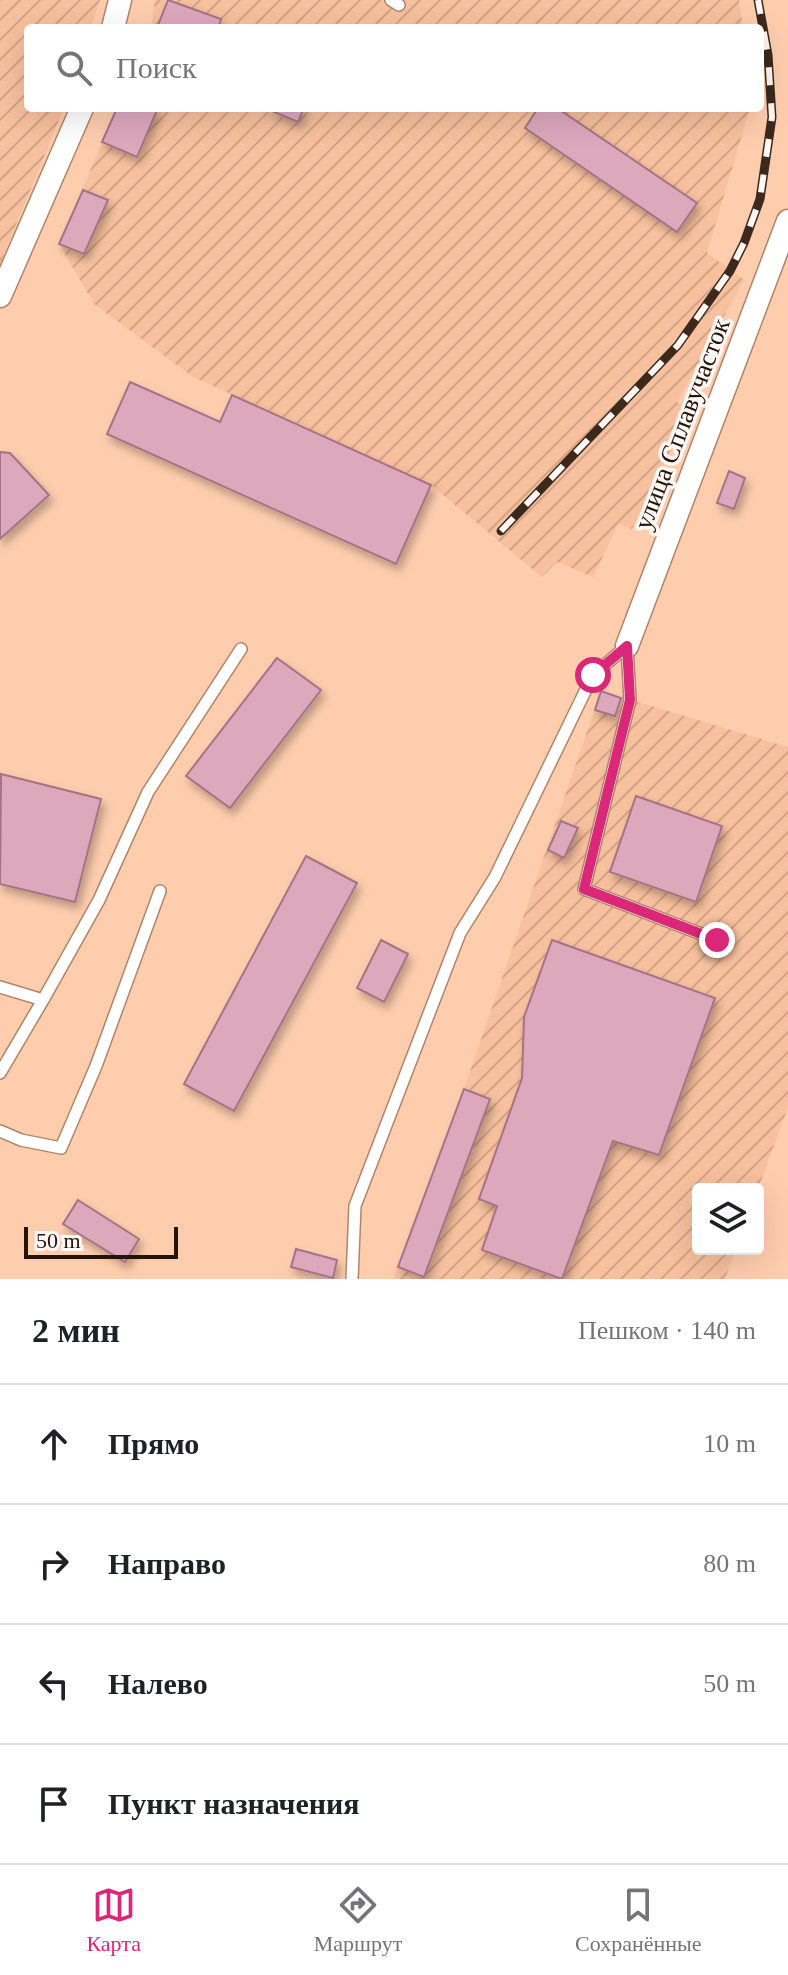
<!DOCTYPE html>
<html lang="ru">
<head>
<meta charset="utf-8">
<style>
  :root { --surface:#fff; --page:#f2f2f2; --text:#202124; --muted:#757577; --line:#e0e0e0; --accent:#db2777 }
  body { margin:0; font-family:"Times New Roman",serif; background:var(--page); color:var(--text) }
  .controls { position:absolute; right:24px; bottom:24px; display:grid; overflow:hidden; border-radius:8px; box-shadow:0 8px 32px #0002 }
  .controls button { width:72px; height:72px; display:grid; place-items:center; padding:0; border:0; border-bottom:2px solid var(--line); background:var(--surface); color:var(--text); font:40px sans-serif }
  .scale { position:absolute; left:24px; bottom:20px; width:154px; box-sizing:border-box; padding-left:8px; border:4px solid #241408; border-top:0; font-size:22px; line-height:28px; white-space:nowrap; color:#241408; -webkit-text-stroke:6px #fdf8f5; paint-order:stroke }
  .stop { position:absolute; width:24px; height:24px; margin:-18px; border:6px solid #db2777; border-radius:50%; background:#fff }
  .stop.end { background:#db2777; border-color:#fff; box-shadow:0 2px 8px #0008 }
  .list { margin:0; padding:0; list-style:none }
  h2 { display:flex; justify-content:space-between; align-items:center; height:104px; margin:0; padding:0 32px; font-size:34px }
  h2 small { font-size:26px; font-weight:400; color:var(--muted) }
  .list li { display:grid; grid-template-columns:52px 1fr auto; gap:24px; align-items:center; box-sizing:border-box; height:120px; padding:0 32px; border-top:2px solid var(--line) }
  .list b { display:block; font-size:30px; white-space:nowrap }
  .list em { font-size:26px; font-style:normal; color:var(--muted) }
  .icon { flex:none; width:44px; height:44px; fill:none; stroke:currentColor; stroke-width:2; stroke-linecap:round; stroke-linejoin:round }
  .map { position:relative; flex:none; width:788px; height:1279px; overflow:hidden }
  .search { position:absolute; background:var(--surface); box-shadow:0 8px 32px #0002; left:24px; right:24px; top:24px; height:88px; display:flex; align-items:center; gap:20px; box-sizing:border-box; padding:0 28px; border-radius:8px; color:var(--muted); font-size:30px }
  .sheet { height:584px; background:var(--surface) }
  nav { display:flex; justify-content:space-around; align-items:center; box-sizing:border-box; height:112px; border-top:2px solid var(--line); background:var(--surface); font-size:22px; color:var(--muted) }
  nav a { display:grid; justify-items:center; gap:4px }
  nav .on { color:var(--accent) }
  .map>svg:first-child { display:block }
</style>
</head>
<body>
<div class="map">
<svg width="788" height="1279" viewBox="0 0 788 1279">
  <defs>
    <pattern id="industrial-furrows" width="10" height="10" patternUnits="userSpaceOnUse" patternTransform="scale(2)"><rect width="10" height="10" fill="#f7c09e"/><path d="M-1 1l2-2M0 10L10 0M9 11l2-2" fill="none" stroke="#d4a487"/></pattern>
    <filter id="shadow"><feDropShadow dx="3.5" dy="6" stdDeviation="4" flood-color="#0004"/></filter>
  </defs>
  <rect width="100%" height="100%" fill="#fecdae"/>
  <path fill="url(#industrial-furrows)" d="M0,0H100L91,28H28V108H64L0,264Z
    M155,0H739L743,28H151Z
    M117,108H750L707,253L744,280L677,402L691,410L632,529L618,524L593,577L557,562L542,577L431,485L193,377L94,304L59,244Z
    M601,691L788,747V1107L758,1189H698V1249H736L725,1279H393L464,1089Z"/>
  <path fill="#dda7bc" stroke="#a57286" stroke-width="2" filter="url(#shadow)" d="M168,0L221,19L218,28H157Z
    M117,108H158L137,157L102,142Z
    M265,108H304L298,122Z
    M538,108H557L697,203L677,232L525,128Z
    M83,190L108,200L84,254L59,244Z
    M130,382L220,422L232,395L431,485L396,564L107,434Z
    M0,452L10,453L49,495L0,539Z
    M729,471L745,478L734,509L717,503Z
    M277,658L321,690L230,808L186,776Z
    M601,691L621,698L615,716L595,710Z
    M1,774L101,799L75,902L0,884Z
    M636,796L722,826L696,902L610,872Z
    M561,821L578,828L564,858L548,850Z
    M306,856L357,883L234,1111L184,1084Z
    M381,940L408,954L384,1002L357,988Z
    M552,940L715,998L659,1155L613,1141L562,1279L482,1250L497,1206L479,1199L522,1078L524,1017Z
    M464,1089L490,1099L424,1277L398,1267Z
    M78,1200L139,1239L125,1262L63,1224Z
    M296,1249L337,1260L333,1278L291,1267Z"/>
  <g fill="none" stroke-linecap="round" stroke-linejoin="round">
    <g stroke="#b18467" stroke-width="14">
      <path id="service" d="M391,0L399,5
        M627,646L630,700L584,889L717,940
        M0,987L43,1000L0,1073
        M43,1000L99,900L148,792L241,649
        M0,1131L21,1140L61,1148L96,1066L160,891
        M352,1279L355,1206L460,933L495,877L593,675L627,646"/>
    </g>
    <g stroke="#b18467" stroke-width="25">
      <path id="minor" d="M113,28L120,0
        M0,296L82,108
        M627,646L788,221"/>
    </g>
    <use href="#service" stroke="#fff" stroke-width="11"/>
    <use href="#minor" stroke="#fff" stroke-width="22"/>
    <g stroke="#3d291b" stroke-width="9">
      <path id="rail" d="M501,531L678,345L730,271L744,243L760,199L772,117L768,55L758,0"/>
    </g>
    <use href="#rail" stroke="#fdf8f5" stroke-width="6" stroke-dasharray="18" stroke-linecap="butt"/>
  </g>
  <g fill="none" stroke-linecap="round" stroke-linejoin="round">
    <path stroke="#db2777" stroke-width="10" d="M593,675L627,646L630,700L584,889L717,940"/>
  </g>
  <g text-anchor="middle" dominant-baseline="central" stroke-width="7" stroke-linejoin="round" paint-order="stroke">
    <g font-size="26" fill="#241408" stroke="#fdf8f5">
      <text transform="translate(682 424) rotate(-69)">улица Сплавучасток</text>
    </g>
  </g>
</svg>
<div class="controls">
<button><svg class="icon" aria-label="layers" viewBox="0 0 24 24"><path d="M12 4l9 5-9 5-9-5zM3 14l9 5 9-5"/></svg></button>
</div>
<div class="scale">50 m</div>
<div class="stop" style="left:593px;top:675px"></div>
<div class="stop end" style="left:717px;top:940px"></div>
<div class="search"><svg class="icon" aria-label="search" viewBox="0 0 24 24"><circle cx="10" cy="10" r="6"/><path d="M15 15l6 6"/></svg>Поиск</div>
</div>
<section class="sheet">
<h2>2 мин<small>Пешком · 140 m</small></h2>
<ul class="list">
<li><svg class="icon" aria-label="ahead" viewBox="0 0 24 24"><path d="M12 20V5M6 11l6-6 6 6"/></svg><div><b>Прямо</b></div><em>10 m</em></li>
<li><svg class="icon" aria-label="right" viewBox="0 0 24 24"><path d="M7 20v-9h11M14 6l5 5-5 5"/></svg><div><b>Направо</b></div><em>80 m</em></li>
<li><svg class="icon" aria-label="left" viewBox="0 0 24 24"><path d="M17 20v-9H6M10 6l-5 5 5 5"/></svg><div><b>Налево</b></div><em>50 m</em></li>
<li><svg class="icon" aria-label="arrive" viewBox="0 0 24 24"><path d="M6 21V4h12l-3 4 3 4H6"/></svg><div><b>Пункт назначения</b></div></li>
</ul>
</section>
<nav>
<a class="on"><svg class="icon" aria-label="map" viewBox="0 0 24 24"><path d="M3 6l6-2 6 2 6-2v14l-6 2-6-2-6 2zM9 4v14M15 6v14"/></svg>Карта</a>
<a><svg class="icon" aria-label="directions" viewBox="0 0 24 24"><path d="M12 3l9 9-9 9-9-9zM9 14v-3h6M13 9l2 2-2 2"/></svg>Маршрут</a>
<a><svg class="icon" aria-label="saved" viewBox="0 0 24 24"><path d="M7 4h10v16l-5-4-5 4z"/></svg>Сохранённые</a>
</nav>
</body>
</html>
